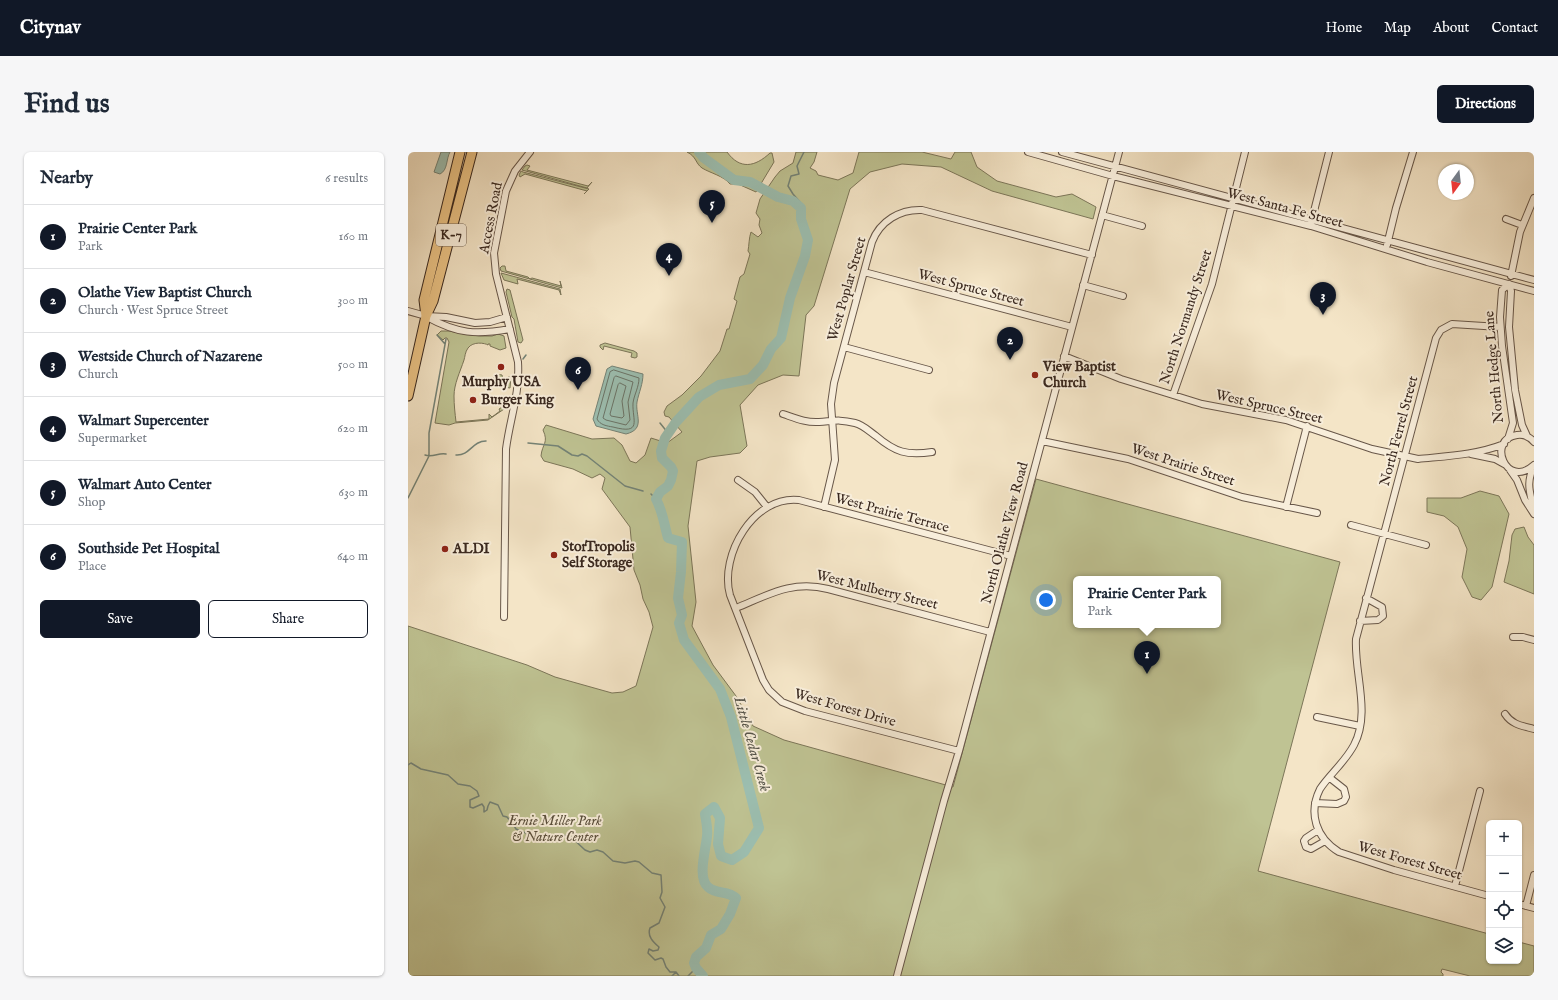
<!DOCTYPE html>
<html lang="en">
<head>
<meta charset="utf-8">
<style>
  :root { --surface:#fff; --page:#f6f6f7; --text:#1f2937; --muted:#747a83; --line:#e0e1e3; --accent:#111827 }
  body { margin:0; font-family:"IM FELL English",serif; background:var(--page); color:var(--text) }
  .controls { position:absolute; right:12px; bottom:12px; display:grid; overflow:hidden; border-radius:6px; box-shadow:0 1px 3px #0004 }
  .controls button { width:36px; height:36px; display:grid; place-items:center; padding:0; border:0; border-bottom:1px solid var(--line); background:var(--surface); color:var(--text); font:20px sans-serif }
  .compass { position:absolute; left:1030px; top:12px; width:36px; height:36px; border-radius:50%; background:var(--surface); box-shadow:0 1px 3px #0004; rotate:195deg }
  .you { position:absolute; left:638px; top:448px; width:14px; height:14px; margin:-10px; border:3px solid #fff; border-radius:50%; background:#1a73e8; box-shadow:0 0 0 6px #1a73e833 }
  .badge { display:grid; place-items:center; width:26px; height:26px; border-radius:50%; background:var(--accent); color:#fff; font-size:13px; font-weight:700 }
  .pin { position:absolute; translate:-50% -33px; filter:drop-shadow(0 1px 2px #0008) }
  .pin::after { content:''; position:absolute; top:21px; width:14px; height:12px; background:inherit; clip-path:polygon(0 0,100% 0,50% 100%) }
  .popup { position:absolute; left:665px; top:424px; width:148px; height:52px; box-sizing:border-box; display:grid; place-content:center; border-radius:6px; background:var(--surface); filter:drop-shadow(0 1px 3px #0005); font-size:13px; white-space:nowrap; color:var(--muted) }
  .popup b { font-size:15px; color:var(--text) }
  .popup::after { content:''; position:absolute; left:50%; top:100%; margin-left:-8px; border:8px solid transparent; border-top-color:var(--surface) }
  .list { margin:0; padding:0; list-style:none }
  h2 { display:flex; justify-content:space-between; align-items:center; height:52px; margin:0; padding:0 16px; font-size:17px }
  h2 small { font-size:13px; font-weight:400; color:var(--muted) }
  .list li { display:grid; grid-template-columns:26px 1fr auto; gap:12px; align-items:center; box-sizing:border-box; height:64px; padding:0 16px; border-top:1px solid var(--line) }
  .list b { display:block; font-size:15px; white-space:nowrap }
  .list p { margin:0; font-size:13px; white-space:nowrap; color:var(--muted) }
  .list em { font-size:13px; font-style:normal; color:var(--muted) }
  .actions { display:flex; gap:8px; padding:12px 16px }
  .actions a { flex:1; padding:9px 0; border:1px solid var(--accent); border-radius:6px; text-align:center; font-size:14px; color:var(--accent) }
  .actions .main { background:var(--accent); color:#fff }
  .icon { flex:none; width:22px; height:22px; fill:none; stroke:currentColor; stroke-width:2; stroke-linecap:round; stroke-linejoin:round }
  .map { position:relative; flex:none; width:1126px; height:824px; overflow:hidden; border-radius:6px }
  header { display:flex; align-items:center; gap:24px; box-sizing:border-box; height:56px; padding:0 20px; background:var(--accent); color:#fff }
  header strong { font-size:19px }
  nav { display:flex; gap:22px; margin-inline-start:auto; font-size:14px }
  .intro { display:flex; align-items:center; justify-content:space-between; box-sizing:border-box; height:96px; padding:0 24px }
  h1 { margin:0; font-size:28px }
  .button { padding:10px 18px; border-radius:6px; background:var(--accent); color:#fff; font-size:14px; font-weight:700 }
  main { display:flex; gap:24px; padding:0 24px }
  aside { flex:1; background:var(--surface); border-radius:6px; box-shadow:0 1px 3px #0004 }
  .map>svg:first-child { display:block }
</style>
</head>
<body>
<header>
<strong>Citynav</strong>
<nav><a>Home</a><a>Map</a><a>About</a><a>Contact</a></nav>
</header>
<div class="intro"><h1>Find us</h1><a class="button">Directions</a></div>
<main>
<aside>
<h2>Nearby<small>6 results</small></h2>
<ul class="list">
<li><span class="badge">1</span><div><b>Prairie Center Park</b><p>Park</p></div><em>160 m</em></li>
<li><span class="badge">2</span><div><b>Olathe View Baptist Church</b><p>Church · West Spruce Street</p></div><em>300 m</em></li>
<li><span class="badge">3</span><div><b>Westside Church of Nazarene</b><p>Church</p></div><em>500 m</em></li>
<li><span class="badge">4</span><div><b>Walmart Supercenter</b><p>Supermarket</p></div><em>620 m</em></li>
<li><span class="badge">5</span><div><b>Walmart Auto Center</b><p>Shop</p></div><em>630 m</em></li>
<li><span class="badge">6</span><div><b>Southside Pet Hospital</b><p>Place</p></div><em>640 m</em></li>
</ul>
<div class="actions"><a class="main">Save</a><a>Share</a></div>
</aside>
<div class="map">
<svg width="1126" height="824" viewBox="0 0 1126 824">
  <rect width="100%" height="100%" fill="#f4e5c7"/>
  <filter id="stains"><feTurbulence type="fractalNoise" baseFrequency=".005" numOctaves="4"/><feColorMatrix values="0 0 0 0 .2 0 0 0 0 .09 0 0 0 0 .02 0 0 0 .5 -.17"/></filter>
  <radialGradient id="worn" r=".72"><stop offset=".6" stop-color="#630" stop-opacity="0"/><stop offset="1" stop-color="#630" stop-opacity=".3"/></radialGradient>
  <path fill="#bfc393" stroke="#7c7659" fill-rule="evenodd" d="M279,0H319C332,18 347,15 362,1H364L366,10L348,40L330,32H322C316,24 302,21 294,16C287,11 289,5 279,0Z
    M388,0H409L406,10L402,16L408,19L410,23L430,28L445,21L451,0H514L543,7L547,0H563L569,15L589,29L648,45L664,42L688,55L685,67L584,39L533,15L494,12L462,20L442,37L406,154L398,163L391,224L375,223L350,233L332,253L339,294L332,301L302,305L289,309L280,374L288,450L284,474L305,513L328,544L345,574L376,588L545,635L628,327L932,410L850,719L1081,782V809H1111V790L1126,794V824H1062L1034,817L1033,820L1035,822V824H0V474L119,513L147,525L204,541L215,540L228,534L245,475L241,460L235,447L232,433L226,418L222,375L194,337L197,326L192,322L184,326L165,317L136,309L133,304C134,292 141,291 135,278L138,273L184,287L206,286L214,293L222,309L228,311L237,303L243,286L259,291L274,280L261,265L257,264L256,260L259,254L274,243L293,224L312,199L319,177H321L329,149L326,147L332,125L336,122L342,102L340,99C341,94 341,85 343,80L350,85L354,81L351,73L352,67L348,61L352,47L367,25L372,19L385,11ZM668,427H810V473H668Z
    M119,13L122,14L119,18L180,34L184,30L179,36L114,18L117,14Z
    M113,19L115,20L181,37L176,42L179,39L117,22L112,25L111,23Z
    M94,114H97L98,119L120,125L122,127L124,126L153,134L152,129L154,136L93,119L92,116Z
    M93,121L152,137L153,143L151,138L109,127L110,132L96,128Z
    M99,137L102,138L115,188L113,191L110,190L106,167L104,165L98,140Z
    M33,179H41L56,182L72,184H84L90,182L96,184L98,196L92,198L82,194V192H80V193C77,191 65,189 60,196C57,200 57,205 56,208C52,220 46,232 46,244C46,253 47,261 48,270L81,267V262L84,265L92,259L91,257L96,254V250L91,253L95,249V244L101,245V253L103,244L102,253L80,268L47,271L41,273L27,271L41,190L39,186H37L35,188L29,183Z
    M197,191L226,199L229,201V205L227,206L223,205L224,201L196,194L195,198L192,195V193Z
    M87,222L94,223L95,227L97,228L100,225H103L102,236L83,233V231L91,233L92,229L85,227Z
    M1072,339L1091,344L1101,362L1084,435L1073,448L1064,445L1054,425L1059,397L1050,375L1036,364L1019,360V346H1053Z
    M1116,375L1120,385L1126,393V442L1096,430L1101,409L1104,383L1107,377Z"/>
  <path fill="#9cbfb1" stroke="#748377" d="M33,0H42C38,7 40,18 32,22L26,20Z
    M204,214L235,222C235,232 231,240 229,250C227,263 238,277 218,282L188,274L185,267L199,217Z"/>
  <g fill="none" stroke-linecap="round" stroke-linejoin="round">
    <path stroke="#6a7468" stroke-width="1" d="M206,218L231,226C231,235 226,243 225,251C224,268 235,283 205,275C199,274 192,273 189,267L202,220Z
      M208,224L225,230L220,250L222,268L218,273L198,268L195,266L206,226Z
      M212,231L218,234L214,249L216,264L214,266L203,264L202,262L210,233Z"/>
    <path stroke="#748377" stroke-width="1.5" d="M393,56L392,50L385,42L380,34L383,24L391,22L389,14L396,0
      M29,183L37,192
      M115,207L118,203
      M252,271L260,281
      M120,291L150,294L164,303L170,304L174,302L179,304L217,334L235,339
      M17,303C25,306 31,300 38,302
      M48,303C62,304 64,289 78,289
      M243,342L248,347
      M0,346L21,304V281L38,187
      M0,613L3,611L13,617L40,623L50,632L62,634L69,639L71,644L62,648V655L65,656L74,652L76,655V660L79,658L80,654L82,650L90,653L95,664L99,665L105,672L108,677L118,681L120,684L128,680C144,693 145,684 161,683L177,698L182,700L189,698L195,700L205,709L217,711L227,709L231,710L244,721L253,723L254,740L252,746L257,755L251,771L242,776C239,784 245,790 251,795L250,798L245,799L241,797L240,801L247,808L253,806L255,807L258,815L262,820H268L271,824
      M264,824L268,820
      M280,824L288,816"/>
    <path stroke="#9cbfb1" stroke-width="10" d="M291,0L296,6L326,28L342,30L370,45L385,49L393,56V67L400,88L397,104L382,146L373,186L363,197L355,213L342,227L311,233L291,245L268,270L257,286L253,299L254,306L263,315L265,319L263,328L260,334L252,340L248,347C255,360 256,372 260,386L274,390L273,420L270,446L274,463L271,471L276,488L312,537L323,565L351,676L336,700L324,708L313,704L310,692L312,666L306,655L297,662C298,669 300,677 299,684C298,697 289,726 300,735C309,743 319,738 328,746L322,762L313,777L303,783L298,796L288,805L286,811L288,816L295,824"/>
    <g stroke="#685749" stroke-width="8">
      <path id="minor" d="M620,0L705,24L903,74L1019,110L1126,139
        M654,0L1126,128
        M694,63L734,74
        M1098,67L1114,73
        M903,71L921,0
        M979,93L988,56L1005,0
        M456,120L664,175
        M1103,124L1112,80L1126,46
        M1101,132L1103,139L1101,175L1107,238L1114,273L1119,284
        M675,133L715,144
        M0,159L18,164L38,165L67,171L82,170L99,165
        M19,165C50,182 68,183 102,177
        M436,195L521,218
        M656,204L713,227L765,243L794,252L878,268L964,297L1010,307C1039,304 1068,303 1096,292
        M765,243L804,132L837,0
        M375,262C387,266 398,271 411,270C426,269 431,267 447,271C455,273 461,279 468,284C487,300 499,304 524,300
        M1100,287L1105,271L1094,194L1092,165L1094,138L1101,132
        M634,289L720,307L834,345L909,361
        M1126,290C1122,285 1116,282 1109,283C1078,287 1098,338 1126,313
        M1063,302L1087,307L1096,312
        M1126,314C1117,333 1123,341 1126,360
        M1102,318L1109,328L1117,348L1126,362
        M330,328L347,340L359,355
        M416,355L427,308L423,252L426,231L464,90C472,69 492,57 514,58L684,103
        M878,355L899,274
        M943,373L1018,393
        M328,456C360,443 384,428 420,437L582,480
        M96,465L98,297C102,266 112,242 110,210L88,122L86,101L98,39L107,19L122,0
        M952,469L970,468L975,464L974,455L958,446
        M1105,485H1115L1126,488
        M1097,562C1104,573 1115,574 1126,577
        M909,565L952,574
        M551,599L397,559L374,550L361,538L355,528L322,443C311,403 346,343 391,348L603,404
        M907,651L929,652L936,649L938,645L936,637L922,626
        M910,678L898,686L896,689L898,695L903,697L917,689
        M1047,734L1072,639
        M1081,744L986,718L931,700C908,686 900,661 912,637C922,622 937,610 946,593C963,561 946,521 948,487L1028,186L1033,178L1044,172L1092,175
        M1111,752L1126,756
        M1118,754L1126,723
        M489,824L536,649L551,599L711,0"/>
    </g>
    <g stroke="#39281f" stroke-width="11">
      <path id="highway" d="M18,164L16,148L52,0
        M0,244L18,164L25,149L64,0"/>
    </g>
    <use href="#minor" stroke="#f8eedb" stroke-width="6"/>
    <use href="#highway" stroke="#eac284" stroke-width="9"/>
  </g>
  <g fill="#8f2418" stroke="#f8eedb" stroke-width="1.5">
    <circle cx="93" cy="215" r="4"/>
    <circle cx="627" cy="223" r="4"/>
    <circle cx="65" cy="248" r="4"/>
    <circle cx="37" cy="397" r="4"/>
    <circle cx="146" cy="403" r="4"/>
  </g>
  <g text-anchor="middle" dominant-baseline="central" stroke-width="4" stroke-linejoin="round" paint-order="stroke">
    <rect fill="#f8eedb" stroke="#726357" stroke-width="1" x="28" y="72" width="30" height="22" rx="3"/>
    <g font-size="13" font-weight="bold" fill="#39281f">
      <text x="43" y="83">K-7</text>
    </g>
    <g font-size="14" fill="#39281f" stroke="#f8eedb">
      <text transform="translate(877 56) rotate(15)">West Santa Fe Street</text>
      <text transform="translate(83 66) rotate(-79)">Access Road</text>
      <text transform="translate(563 136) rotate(15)">West Spruce Street</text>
      <text transform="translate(439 137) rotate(-74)">West Poplar Street</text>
      <text transform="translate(778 165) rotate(-72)">North Normandy Street</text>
      <text transform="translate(1086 215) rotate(-95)">North Hedge Lane</text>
      <text transform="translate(861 255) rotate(13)">West Spruce Street</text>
      <text transform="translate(991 279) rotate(-75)">North Ferrel Street</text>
      <text transform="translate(775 313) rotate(18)">West Prairie Street</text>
      <text transform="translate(484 361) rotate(15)">West Prairie Terrace</text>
      <text transform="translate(597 381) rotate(-75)">North Olathe View Road</text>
      <text transform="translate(469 438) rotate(14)">West Mulberry Street</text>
      <text transform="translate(437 556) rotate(16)">West Forest Drive</text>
      <text transform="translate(1002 709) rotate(16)">West Forest Street</text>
    </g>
    <g font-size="14" font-weight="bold" fill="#39281f" stroke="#f8eedb" text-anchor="start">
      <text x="635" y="215">View Baptist<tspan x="635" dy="16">Church</tspan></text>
      <text x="93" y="230" text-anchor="middle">Murphy USA</text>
      <text x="73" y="248">Burger King</text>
      <text x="154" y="395">StorTropolis<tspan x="154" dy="16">Self Storage</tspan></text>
      <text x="45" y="397">ALDI</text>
    </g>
    <g font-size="14" font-style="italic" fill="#5a4f3c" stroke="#f8eedb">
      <text x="147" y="669">Ernie Miller Park<tspan x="147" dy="16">&amp; Nature Center</tspan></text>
    </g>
    <g font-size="15" font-style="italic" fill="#57554b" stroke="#f8eedb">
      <text transform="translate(344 592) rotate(74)">Little Cedar Creek</text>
    </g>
  </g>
  <rect width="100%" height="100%" filter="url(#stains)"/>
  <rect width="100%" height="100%" fill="url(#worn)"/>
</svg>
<div class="controls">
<button>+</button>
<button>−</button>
<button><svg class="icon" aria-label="locate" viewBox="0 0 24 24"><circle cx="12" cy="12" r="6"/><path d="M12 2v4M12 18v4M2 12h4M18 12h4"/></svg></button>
<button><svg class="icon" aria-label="layers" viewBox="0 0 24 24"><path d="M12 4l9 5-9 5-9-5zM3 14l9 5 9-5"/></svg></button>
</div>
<svg class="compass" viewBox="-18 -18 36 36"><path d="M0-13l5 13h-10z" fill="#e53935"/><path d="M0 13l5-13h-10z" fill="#747a83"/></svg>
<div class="you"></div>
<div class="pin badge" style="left:739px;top:522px">1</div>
<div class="popup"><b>Prairie Center Park</b>Park</div>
<div class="pin badge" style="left:602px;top:208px">2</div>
<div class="pin badge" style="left:915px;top:163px">3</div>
<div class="pin badge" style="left:261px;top:124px">4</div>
<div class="pin badge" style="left:304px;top:71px">5</div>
<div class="pin badge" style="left:170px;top:238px">6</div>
</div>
</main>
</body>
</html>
